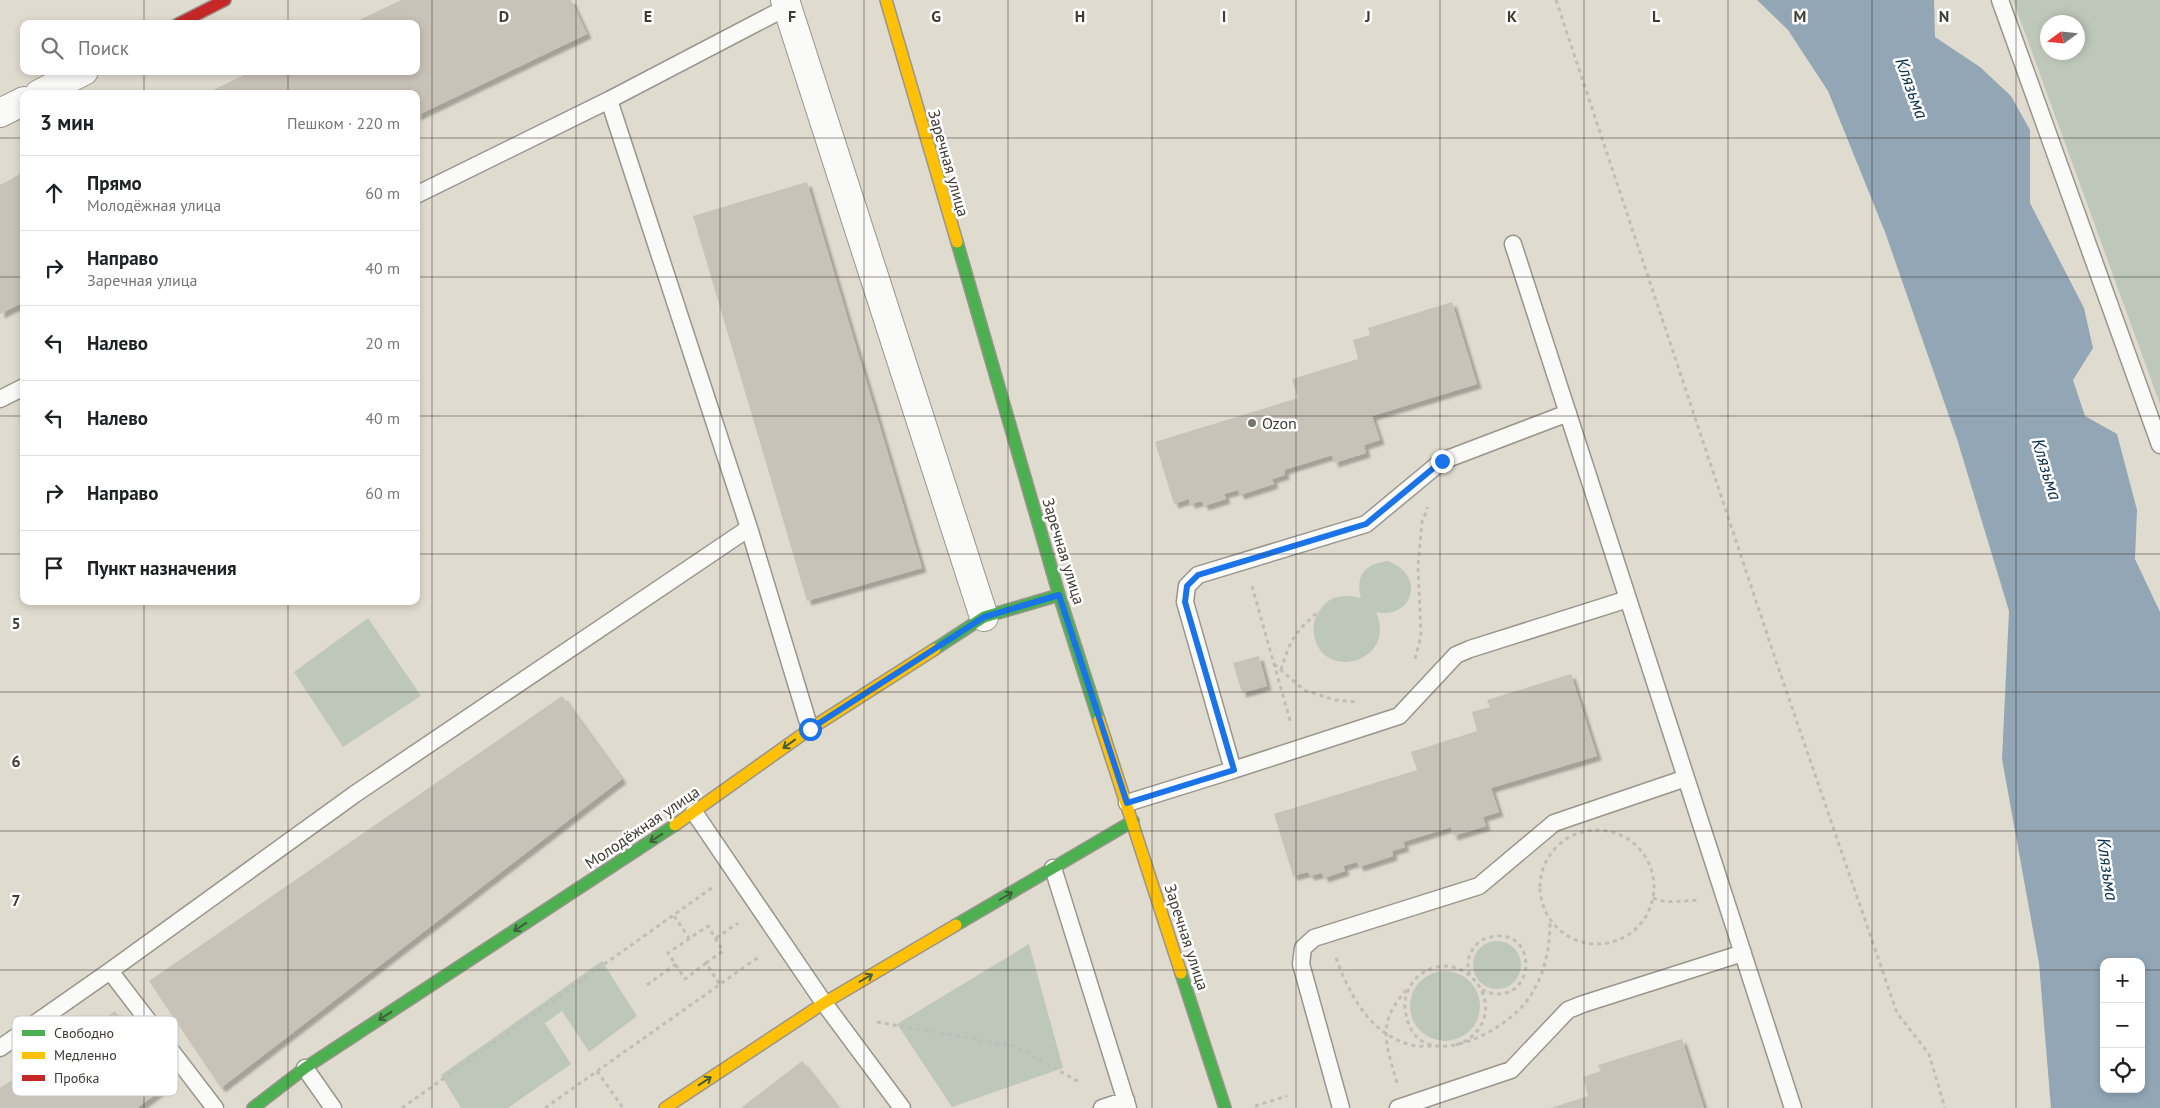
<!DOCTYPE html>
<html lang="ru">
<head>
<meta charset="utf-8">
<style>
  :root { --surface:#fff; --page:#f6f6f6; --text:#202124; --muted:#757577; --line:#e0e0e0 }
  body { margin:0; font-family:"PT Sans",sans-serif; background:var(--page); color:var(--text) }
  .controls { position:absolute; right:15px; bottom:15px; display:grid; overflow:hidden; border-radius:10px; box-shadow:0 2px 8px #0003 }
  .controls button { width:45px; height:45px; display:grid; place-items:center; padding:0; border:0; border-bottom:1px solid var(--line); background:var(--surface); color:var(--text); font:25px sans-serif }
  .compass { position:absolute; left:2040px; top:15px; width:45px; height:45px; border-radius:50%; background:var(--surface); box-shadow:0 2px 8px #0003; rotate:255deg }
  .stop { position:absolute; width:15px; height:15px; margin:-11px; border:4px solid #1a73e8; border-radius:50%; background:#fff }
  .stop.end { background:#1a73e8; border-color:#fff; box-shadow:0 1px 5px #0008 }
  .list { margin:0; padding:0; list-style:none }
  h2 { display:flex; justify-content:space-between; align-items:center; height:65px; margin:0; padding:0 20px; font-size:21px }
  h2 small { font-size:16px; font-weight:400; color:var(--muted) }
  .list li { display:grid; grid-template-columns:32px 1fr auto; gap:15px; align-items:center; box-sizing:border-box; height:75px; padding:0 20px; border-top:1px solid var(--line) }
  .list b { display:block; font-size:19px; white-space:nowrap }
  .list p { margin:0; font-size:16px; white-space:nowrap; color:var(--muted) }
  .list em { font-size:16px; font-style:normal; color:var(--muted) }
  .icon { flex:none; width:28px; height:28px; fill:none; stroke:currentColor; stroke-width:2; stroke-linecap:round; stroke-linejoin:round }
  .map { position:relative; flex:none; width:2160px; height:1108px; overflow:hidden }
  .search { position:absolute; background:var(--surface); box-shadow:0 2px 8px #0003; left:20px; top:20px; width:400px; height:55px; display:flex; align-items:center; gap:12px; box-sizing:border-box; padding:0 18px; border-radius:10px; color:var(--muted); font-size:19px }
  .panel { position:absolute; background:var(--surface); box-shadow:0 2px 8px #0003; left:20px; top:90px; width:400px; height:515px; border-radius:10px }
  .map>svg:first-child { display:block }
</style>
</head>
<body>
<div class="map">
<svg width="2160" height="1108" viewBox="0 0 2160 1108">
  <defs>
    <filter id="shadow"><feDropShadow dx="4.5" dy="4.5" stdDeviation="1" flood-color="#0004"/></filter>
  </defs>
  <rect width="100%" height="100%" fill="#e0dbcf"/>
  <path fill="#bec8ba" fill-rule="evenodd" d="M2013,0H2160V404ZM2078,22V52H2048V22Z
    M1387,561C1427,574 1413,620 1376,612C1398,664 1320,682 1314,634C1312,623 1316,615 1323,606C1333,594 1347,595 1361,598C1355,576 1365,564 1387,561Z
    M368,618L421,696L343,747L294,672Z
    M1473 965a24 24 0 1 1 48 0a24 24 0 1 1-48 0Z
    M1029,944L1063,1068L952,1107L897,1024Z
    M602,961L637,1016L589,1052L562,1011L545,1023L571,1064L508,1108H461L441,1075Z
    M1410 1006a35 35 0 1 1 70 0a35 35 0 1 1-70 0Z"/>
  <path fill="#92a6b6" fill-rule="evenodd" d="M1757,0H1934L1935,37L1980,67L2011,96L2030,130V203L2084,308L2093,348L2073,380L2085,416L2117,434L2137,510L2135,559L2160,612V1108H2051L2039,963L2002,759L2009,611L1957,439L1885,232L1828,91L1788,30ZM2104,962H2141V1089H2104Z"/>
  <path fill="#c8c2b9" filter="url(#shadow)" d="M401,0H571L587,34L416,116V94H205L252,71H416V24H351Z
    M24,172V302L0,314V185Z
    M807,182L922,568L807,601L693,216Z
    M1452,302L1477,384L1372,416L1380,440L1364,445L1366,453L1334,463L1332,455L1284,470L1285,475L1272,479L1274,484L1240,495L1238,490L1224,494L1226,499L1204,506L1202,501L1190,504L1189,499L1174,504L1155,442L1298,398L1292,379L1358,359L1353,340L1370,335L1368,328Z
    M1259,656L1267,686L1242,693L1233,663Z
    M1571,674L1597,756L1491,788L1499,812L1483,817L1486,826L1453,836L1451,827L1403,842L1405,847L1392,851L1393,856L1359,867L1357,862L1343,866L1345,871L1324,878L1322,873L1310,876L1308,872L1293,876L1274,814L1417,770L1411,752L1477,731L1472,712L1490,707L1487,700Z
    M562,696L622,779L221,1088L149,981Z
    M115,1011L171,1083L137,1108H0V1088Z
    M1682,1039L1704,1108H1551L1588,1096L1583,1077L1601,1071L1598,1065Z
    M802,1061L838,1108H741Z"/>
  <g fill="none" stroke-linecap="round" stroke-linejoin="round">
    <g stroke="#99958c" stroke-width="19">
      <path id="lane" d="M2000,0L2160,445
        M609,100L749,528L810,729
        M416,195L609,100L789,6
        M1513,244L1793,1108
        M0,399L24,387
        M1233,770L1399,716L1456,655L1470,649L1628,599
        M1127,803L1233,770L1185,602L1187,586L1198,575L1366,524L1442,461L1568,413
        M694,812L824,1003L902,1108
        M1053,868L1128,1108
        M110,971L215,1108
        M0,1048L110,971L355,794L749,528
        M305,1068L333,1108
        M1102,1108L1126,1100
        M1341,1108L1301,964L1303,948L1314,938L1479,886L1554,823L1686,778
        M1398,1108L1511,1070L1568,1010L1583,1004L1743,953"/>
    </g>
    <g stroke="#99958c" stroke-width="30">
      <path id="street" d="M785,0L984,617
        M39,94L84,71
        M0,113L24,101"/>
    </g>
    <g stroke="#99958c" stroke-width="14">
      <path id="fast" d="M957,242L1059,595L1099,720
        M935,649L984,617L1059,595
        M956,925L1133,821
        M1181,973L1225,1108
        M253,1108L305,1068L675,825"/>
    </g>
    <g stroke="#99958c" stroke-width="14">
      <path id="slow" d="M886,0L957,242
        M1099,720L1181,973
        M675,825L810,729L935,649
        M665,1108L824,1003L956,925"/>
    </g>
    <g stroke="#99958c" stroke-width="14">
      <path id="jam" d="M178,24L225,0"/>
    </g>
    <path stroke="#bebeb9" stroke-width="3" stroke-dasharray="4 4" stroke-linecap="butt" d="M1556,0L1775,658L1897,1013L1929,1054L1945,1108
      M1252,586L1291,724
      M1415,659L1421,636L1418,566L1422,522L1428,507
      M1274,664L1304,690L1335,700L1356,702
      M1281,670C1289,643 1295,631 1317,613
      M1540 887a57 57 0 1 1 114 0a57 57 0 1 1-114 0Z
      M1653,898L1666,902L1699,900
      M674,916L689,938
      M716,938L738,923
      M1336,958C1349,994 1371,1036 1412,1045C1419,1047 1428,1046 1435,1046
      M706,963L723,951L708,926L668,953L685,979L706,963L720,985
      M1470,975C1466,964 1468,953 1477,944C1482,938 1490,937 1498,936C1541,934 1533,1012 1482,990
      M647,985L676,964
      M877,1022L1015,1046L1079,1082
      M1456,1045C1461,1043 1466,1041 1470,1038C1510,1007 1465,944 1421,974C1411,981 1404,995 1405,1007C1411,1082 1508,1033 1531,995C1546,971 1550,946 1550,919
      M597,1071L623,1108
      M1397,1083C1385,1040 1376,1023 1409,987
      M1255,1106L1287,1096
      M402,1108L713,887
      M545,1108L760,956"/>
    <use href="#lane" stroke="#fafaf8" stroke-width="16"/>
    <use href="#street" stroke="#fafaf8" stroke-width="28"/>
    <use href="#fast" stroke="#4caf50" stroke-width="11"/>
    <use href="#slow" stroke="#ffc107" stroke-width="11"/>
    <use href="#jam" stroke="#c62828" stroke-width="11"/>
  </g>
  <defs><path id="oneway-shaft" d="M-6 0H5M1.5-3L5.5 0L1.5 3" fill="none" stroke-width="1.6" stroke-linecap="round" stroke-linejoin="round" transform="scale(1.25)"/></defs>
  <g stroke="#435e3c">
    <use href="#oneway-shaft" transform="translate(789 744) rotate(144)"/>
    <use href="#oneway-shaft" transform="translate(656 838) rotate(147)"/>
    <use href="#oneway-shaft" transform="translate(1006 896) rotate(-30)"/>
    <use href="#oneway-shaft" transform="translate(520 927) rotate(147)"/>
    <use href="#oneway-shaft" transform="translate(866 978) rotate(-30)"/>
    <use href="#oneway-shaft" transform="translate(385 1016) rotate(147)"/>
    <use href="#oneway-shaft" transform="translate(705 1081) rotate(-33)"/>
  </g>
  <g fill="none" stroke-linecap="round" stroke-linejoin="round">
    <path stroke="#1a73e8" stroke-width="6" d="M810,729L984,617L1059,595L1127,803L1234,770L1185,602L1187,586L1198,575L1366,524L1442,461"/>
  </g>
  <path fill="none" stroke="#3f3c33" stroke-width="1" stroke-opacity="0.55" d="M144,0V24M288,0V24M432,0V1108M576,0V1108M720,0V1108M864,0V1108M1008,0V1108M1152,0V1108M1296,0V1108M1440,0V1108M1584,0V1108M1728,0V1108M1872,0V1108M2016,0V1108M144,71V94M288,71V94M0,138H24M416,138H2160M0,277H24M416,277H2160M0,416H24M416,416H2160M0,554H24M416,554H2160M144,601V1108M288,601V1108M0,692H2160M0,831H2160M0,970H2104M2141,970H2160"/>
  <circle fill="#77746a" stroke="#fff" stroke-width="2" cx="1252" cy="423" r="5"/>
  <g text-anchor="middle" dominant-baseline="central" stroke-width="5" stroke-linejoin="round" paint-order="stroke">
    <g font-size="16" fill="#3f3c33" stroke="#fff">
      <text transform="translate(949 163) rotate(74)">Заречная улица</text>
      <text transform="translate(1064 551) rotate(73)">Заречная улица</text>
      <text transform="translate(642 827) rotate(-34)">Молодёжная улица</text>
      <text transform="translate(1187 937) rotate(72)">Заречная улица</text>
    </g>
    <g font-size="16" fill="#3f3c33" stroke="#fff" text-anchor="start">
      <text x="1262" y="423">Ozon</text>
    </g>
    <g font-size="18" font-style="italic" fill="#082e4b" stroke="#fff">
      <text transform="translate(1912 88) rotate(70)">Клязьма</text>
      <text transform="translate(2047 469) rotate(73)">Клязьма</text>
      <text transform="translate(2108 869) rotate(82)">Клязьма</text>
    </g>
  </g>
  <rect x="12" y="1016" width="166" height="80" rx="8" fill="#fff" stroke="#c5c4c2" stroke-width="1"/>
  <rect x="22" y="1030" width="23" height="6" fill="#4caf50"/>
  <rect x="22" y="1052" width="23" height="7" fill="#ffc107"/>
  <rect x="22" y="1075" width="23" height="6" fill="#c62828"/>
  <g font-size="14" fill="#3f3c33">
    <text x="54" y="1038">Свободно</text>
    <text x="54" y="1060">Медленно</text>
    <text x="54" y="1083">Пробка</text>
  </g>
  <g font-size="16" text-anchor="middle" font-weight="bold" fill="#3f3c33" stroke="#fff" stroke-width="5" stroke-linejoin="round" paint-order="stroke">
    <text x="504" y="22">D</text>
    <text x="648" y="22">E</text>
    <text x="792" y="22">F</text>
    <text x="936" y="22">G</text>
    <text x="1080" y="22">H</text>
    <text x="1224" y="22">I</text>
    <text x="1368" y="22">J</text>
    <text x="1512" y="22">K</text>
    <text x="1656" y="22">L</text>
    <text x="1800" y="22">M</text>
    <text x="1944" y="22">N</text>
    <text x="16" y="629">5</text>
    <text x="16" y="767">6</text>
    <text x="16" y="906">7</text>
  </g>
</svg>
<div class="controls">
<button>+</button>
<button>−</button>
<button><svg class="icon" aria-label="locate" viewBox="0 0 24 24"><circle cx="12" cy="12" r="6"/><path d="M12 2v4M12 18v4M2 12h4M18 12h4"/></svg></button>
</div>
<svg class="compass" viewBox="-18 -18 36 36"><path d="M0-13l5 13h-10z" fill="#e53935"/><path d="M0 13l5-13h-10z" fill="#757577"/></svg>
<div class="stop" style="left:810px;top:729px"></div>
<div class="stop end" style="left:1442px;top:461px"></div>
<div class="search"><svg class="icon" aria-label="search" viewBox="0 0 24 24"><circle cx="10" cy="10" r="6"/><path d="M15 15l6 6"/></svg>Поиск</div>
<section class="panel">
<h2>3 мин<small>Пешком · 220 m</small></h2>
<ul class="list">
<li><svg class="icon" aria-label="ahead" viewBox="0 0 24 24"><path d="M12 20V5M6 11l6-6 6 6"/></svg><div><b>Прямо</b><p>Молодёжная улица</p></div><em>60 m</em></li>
<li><svg class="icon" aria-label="right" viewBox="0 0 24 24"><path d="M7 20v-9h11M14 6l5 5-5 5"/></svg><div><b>Направо</b><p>Заречная улица</p></div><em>40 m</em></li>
<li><svg class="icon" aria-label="left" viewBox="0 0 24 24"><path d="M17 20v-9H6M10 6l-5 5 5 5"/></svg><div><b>Налево</b></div><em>20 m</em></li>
<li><svg class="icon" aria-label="left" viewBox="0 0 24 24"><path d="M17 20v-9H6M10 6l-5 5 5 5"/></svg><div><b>Налево</b></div><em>40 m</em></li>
<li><svg class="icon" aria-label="right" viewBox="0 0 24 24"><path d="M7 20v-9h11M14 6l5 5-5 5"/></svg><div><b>Направо</b></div><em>60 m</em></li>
<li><svg class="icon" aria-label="arrive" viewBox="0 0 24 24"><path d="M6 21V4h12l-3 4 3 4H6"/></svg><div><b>Пункт назначения</b></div></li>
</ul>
</section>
</div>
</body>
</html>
